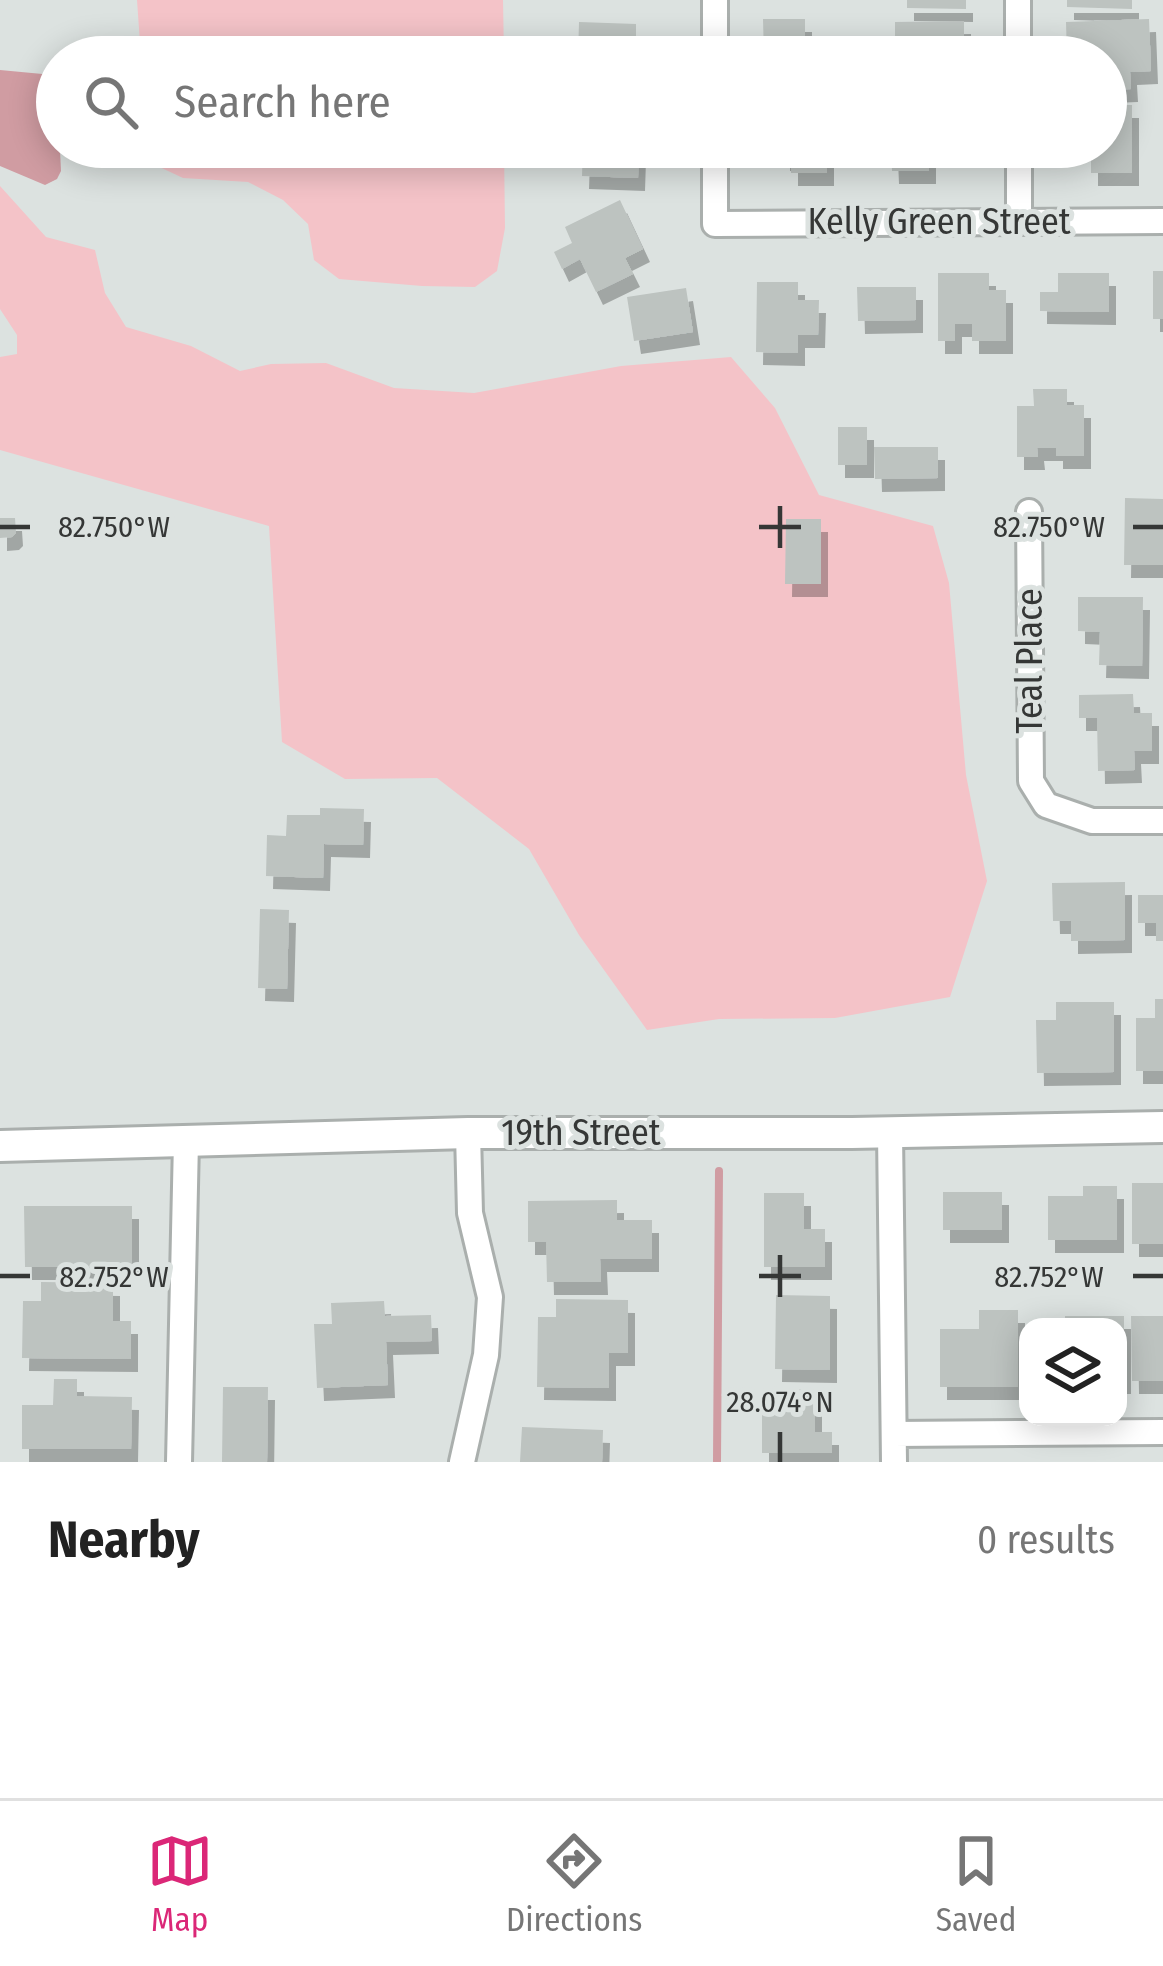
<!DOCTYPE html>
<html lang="en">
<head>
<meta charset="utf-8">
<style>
  :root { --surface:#fff; --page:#f6f6f6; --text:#222; --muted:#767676; --line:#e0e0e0; --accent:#db2777 }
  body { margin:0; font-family:"Fira Sans Condensed",sans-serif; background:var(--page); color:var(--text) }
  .controls { position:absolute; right:36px; bottom:36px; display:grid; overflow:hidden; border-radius:24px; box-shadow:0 6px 30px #0003 }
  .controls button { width:108px; height:108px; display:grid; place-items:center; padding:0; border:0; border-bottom:3px solid var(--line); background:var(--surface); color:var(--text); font:60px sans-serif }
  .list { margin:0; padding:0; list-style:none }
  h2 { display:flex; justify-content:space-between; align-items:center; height:156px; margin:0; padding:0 48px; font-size:51px }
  h2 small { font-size:39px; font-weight:400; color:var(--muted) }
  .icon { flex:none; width:66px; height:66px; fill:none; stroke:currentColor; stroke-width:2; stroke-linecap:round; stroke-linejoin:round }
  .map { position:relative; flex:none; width:1163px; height:1462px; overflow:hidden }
  .search { position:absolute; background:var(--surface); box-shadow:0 6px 30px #0003; left:36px; right:36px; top:36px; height:132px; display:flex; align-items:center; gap:30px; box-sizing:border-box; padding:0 42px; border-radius:66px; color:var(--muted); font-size:45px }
  .sheet { height:336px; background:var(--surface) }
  nav { display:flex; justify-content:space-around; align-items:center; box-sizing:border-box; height:168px; border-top:3px solid var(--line); background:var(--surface); font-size:33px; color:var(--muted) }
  nav a { display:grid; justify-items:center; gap:6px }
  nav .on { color:var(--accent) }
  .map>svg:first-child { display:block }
</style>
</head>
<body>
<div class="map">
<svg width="1163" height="1462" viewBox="0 0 1163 1462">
  <defs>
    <filter id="shadow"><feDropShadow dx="7" dy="13" stdDeviation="0" flood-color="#0004"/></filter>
  </defs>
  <rect width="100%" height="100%" fill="#dce2e0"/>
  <path fill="#f4c3c8" d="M137,0H503L504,57H141Z
    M150,147H504L505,228L497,271L475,287L422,286L339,279L314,260L308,224L283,200L248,182L183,178L151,163Z
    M0,186L46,237L95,250L105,293L126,327L191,346L240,371L271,364L326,363L394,388L474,393L621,366L731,357L775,408L819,495L933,526L949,583L966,775L987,881L950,997L835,1018L719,1019L647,1030L579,935L529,849L437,778L345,779L282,742L269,526L0,450V357L17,354V335L0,309Z"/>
  <path fill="#d09ca2" d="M0,70L53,75L57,86L61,171L57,179L45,185L0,166Z"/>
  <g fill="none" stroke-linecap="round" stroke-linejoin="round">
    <path stroke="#d09ca2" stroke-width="8" d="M717,1462L719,1171"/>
  </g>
  <path fill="#bdc3c0" filter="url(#shadow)" d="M907,0H966V9L907,8Z
    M1067,0H1132V9L1067,7Z
    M763,19H805V57H764Z
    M1149,19L1151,71L1130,72L1131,89L1106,90V57H1067L1066,22Z
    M964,21V40H948V57H879V41H895V22Z
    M579,22L636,24V57H578Z
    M1106,105H1132V173H1091V147H1106Z
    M583,147H639L638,178L582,176Z
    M783,147H827V173H791V159L783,158Z
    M891,147H929V171H892Z
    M620,200L643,249L625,258L633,274L596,292L580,259L562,269L554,252L572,243L565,227Z
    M1153,271H1163V319H1153Z
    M938,273H989V290H1006V341H972V324H955V341H938Z
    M1058,273H1109V312L1040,311V292H1058Z
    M757,282H798V300H819L818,335H798V353L756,352Z
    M857,287H916V320L858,321Z
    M686,288L693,332L634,341L627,297Z
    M1033,389H1067V405H1084V456H1056V448H1037L1038,457H1017V406H1034Z
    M838,427H867V465H838Z
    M874,447H938V478L875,479Z
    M1125,498L1163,499V565H1124Z
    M0,518H15L16,533L12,537L0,538Z
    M786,519H821V584H785Z
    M1078,597H1143L1142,666L1099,665L1100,632L1078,631Z
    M1133,694L1134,713H1152V751H1134L1135,770L1098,771L1097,718H1079V695Z
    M320,808L364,809L363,845L324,844L323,878L266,876L267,835L286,836L287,815H320Z
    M1125,882V940L1071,941V921H1053L1052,883Z
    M1138,895H1163V941H1156V923H1138Z
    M260,909L289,910L287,989L258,988Z
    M1155,999H1163V1071H1136V1018H1155Z
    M1056,1002H1114V1072L1037,1073L1036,1020H1056Z
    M1132,1183H1163V1244H1132Z
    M1083,1186H1117V1240H1048V1196H1083Z
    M943,1192H1002V1230H943Z
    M764,1193H804V1229H825V1267H764Z
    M617,1200V1220H652V1259H600L601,1282H547L546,1242H528V1201Z
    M24,1206H132V1267H25Z
    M41,1282L113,1283V1321H131V1359L22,1358L23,1301H41Z
    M776,1295L830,1296V1370L775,1369Z
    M556,1299L628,1300V1353H609V1388L537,1387L538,1317H556Z
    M384,1301L385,1316L431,1315L432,1341L386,1342L388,1385L317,1388L314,1324H332L331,1303Z
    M979,1310H1018V1387H940V1329H979Z
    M1065,1316H1124V1381H1118V1327H1065Z
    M1131,1316H1163V1381H1132Z
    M54,1379H77V1396L132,1397L131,1449H22V1405H53Z
    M223,1387H268L267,1462H222Z
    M780,1389L815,1390V1432H832V1453H762V1410H780Z
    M522,1427L603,1430L602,1462H520Z"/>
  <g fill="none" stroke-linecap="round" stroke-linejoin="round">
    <g stroke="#aaafad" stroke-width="30">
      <path id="minor" d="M715,0V57
        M1018,0V57
        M715,147V224L1163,221
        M1019,147V222
        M1029,512L1031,781L1046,805L1092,821H1163
        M890,1133L894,1462
        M894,1434L1163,1432
        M179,1462L186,1141
        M462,1462L486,1355L490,1297L470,1213L468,1133"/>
    </g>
    <g stroke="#aaafad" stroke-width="36">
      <path id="tertiary" d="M0,1146L468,1133H852L1163,1127"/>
    </g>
    <use href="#minor" stroke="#fff" stroke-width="24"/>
    <use href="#tertiary" stroke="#fff" stroke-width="30"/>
  </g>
  <path fill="none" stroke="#353736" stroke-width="4.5" d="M780,506V548M0,527H30M759,527H801M1133,527H1163M780,1255V1297M0,1276H30M759,1276H801M1133,1276H1163M780,1432V1462"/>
  <g text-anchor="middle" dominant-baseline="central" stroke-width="10" stroke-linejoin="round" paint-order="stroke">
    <g font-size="36" fill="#353736" stroke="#dce2e0">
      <text x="939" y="222">Kelly Green Street</text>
      <text transform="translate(1030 661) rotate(-90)">Teal Place</text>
      <text x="581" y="1133">19th Street</text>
    </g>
  </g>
  <g font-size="30" text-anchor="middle" fill="#353736" stroke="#dce2e0" stroke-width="10" stroke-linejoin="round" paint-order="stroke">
    <text x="1049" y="537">82.750°W</text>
    <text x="114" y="537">82.750°W</text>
    <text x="1049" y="1287">82.752°W</text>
    <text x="114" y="1287">82.752°W</text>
    <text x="780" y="1412">28.074°N</text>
  </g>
</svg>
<div class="controls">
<button><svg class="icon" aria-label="layers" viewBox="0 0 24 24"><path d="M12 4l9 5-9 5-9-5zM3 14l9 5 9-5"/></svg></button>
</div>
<div class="search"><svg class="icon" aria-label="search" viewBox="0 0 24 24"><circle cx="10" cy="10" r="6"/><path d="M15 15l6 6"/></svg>Search here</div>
</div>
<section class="sheet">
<h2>Nearby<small>0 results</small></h2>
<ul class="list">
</ul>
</section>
<nav>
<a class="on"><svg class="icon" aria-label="map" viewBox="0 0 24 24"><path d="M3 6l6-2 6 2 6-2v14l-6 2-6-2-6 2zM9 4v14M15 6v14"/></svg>Map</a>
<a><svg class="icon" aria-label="directions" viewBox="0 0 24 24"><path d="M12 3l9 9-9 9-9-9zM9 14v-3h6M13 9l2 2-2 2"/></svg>Directions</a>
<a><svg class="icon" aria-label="saved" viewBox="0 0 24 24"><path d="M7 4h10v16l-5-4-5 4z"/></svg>Saved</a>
</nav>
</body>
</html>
